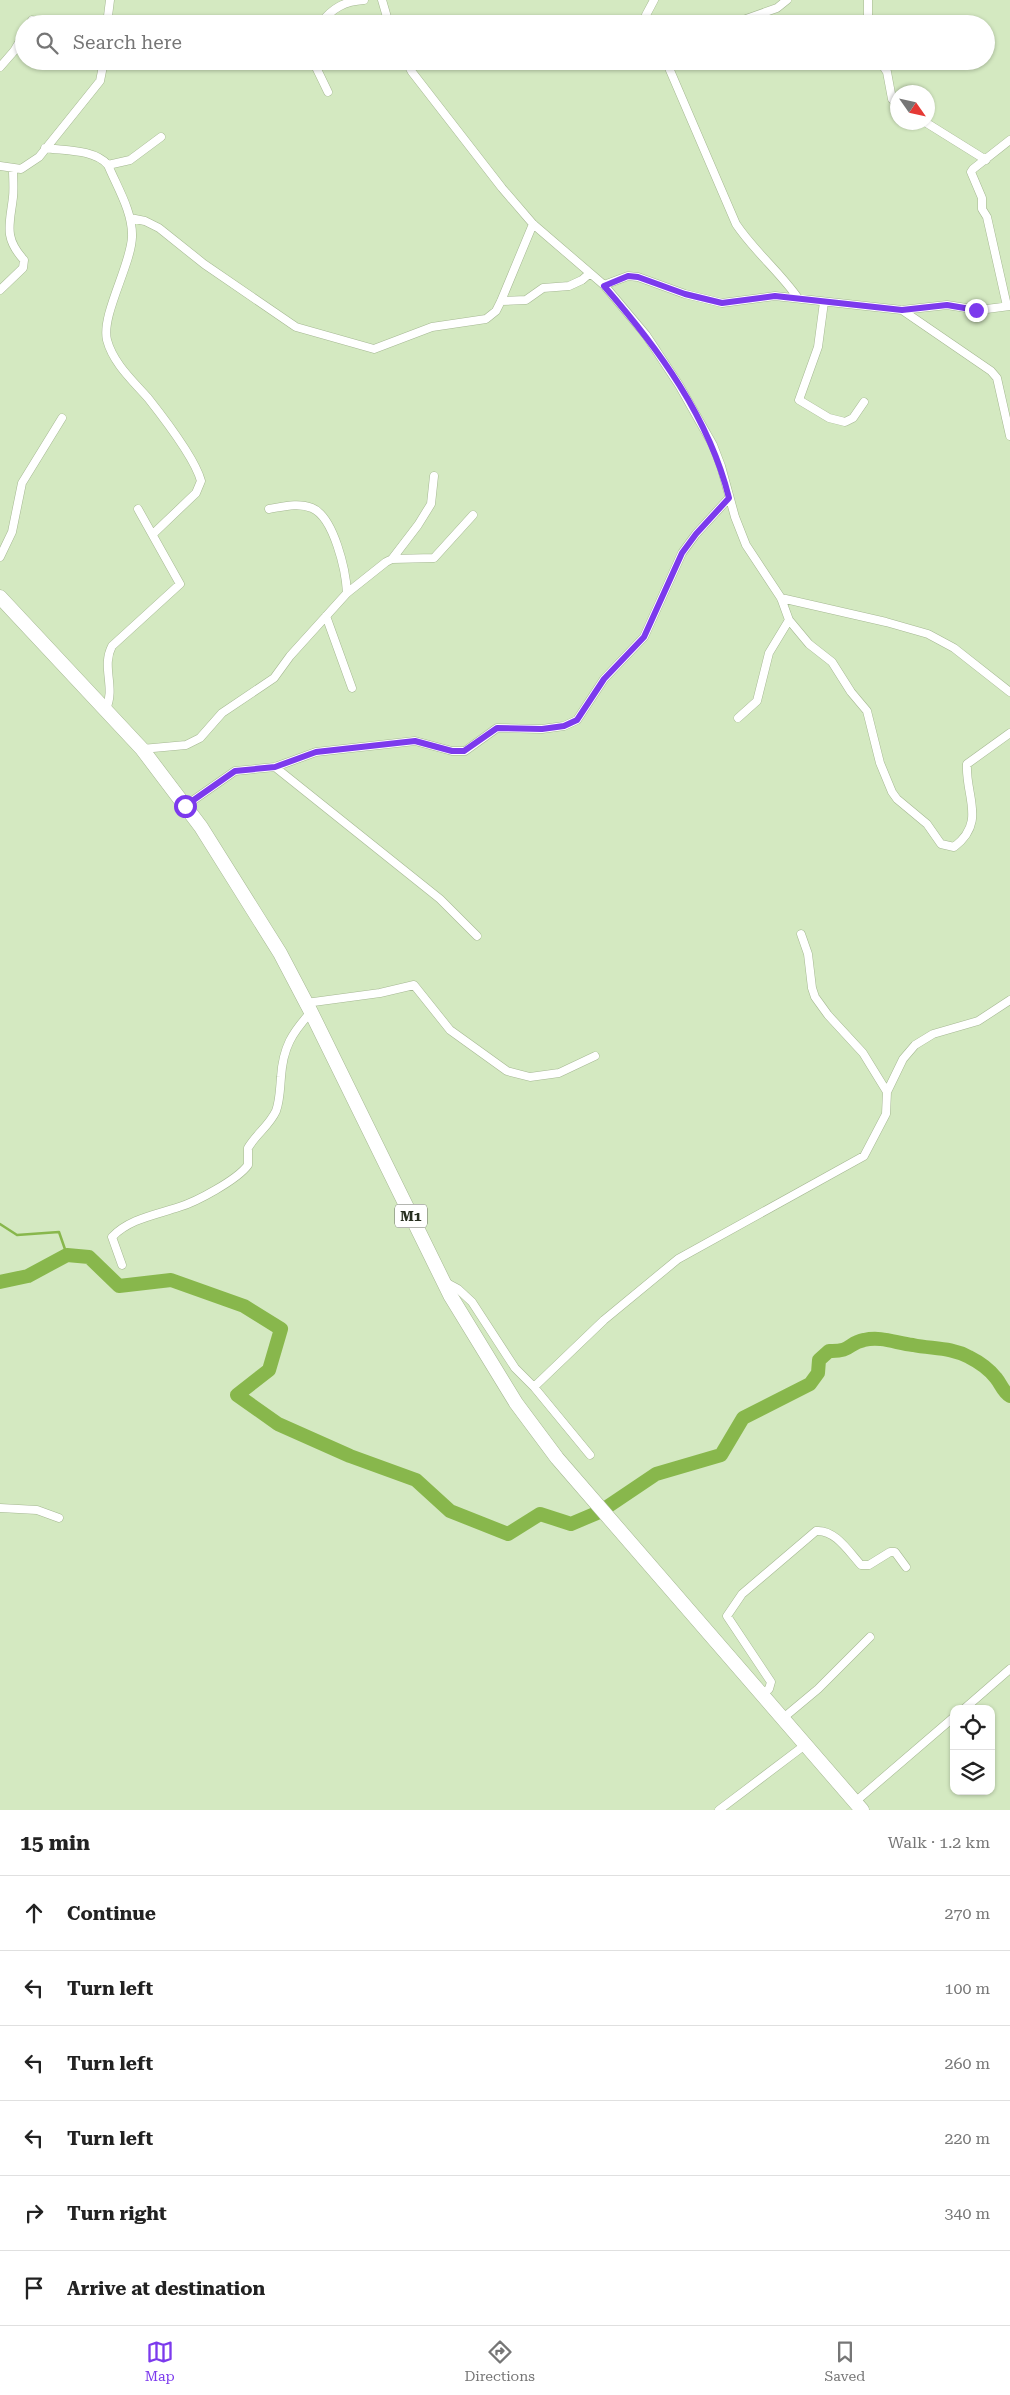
<!DOCTYPE html>
<html lang="en">
<head>
<meta charset="utf-8">
<style>
  :root { --surface:#fff; --page:#f6f6f6; --text:#222; --muted:#767676; --line:#e0e0e0; --accent:#7c3aed }
  body { margin:0; font-family:"Roboto Serif",serif; background:var(--page); color:var(--text) }
  .controls { position:absolute; right:15px; bottom:15px; display:grid; overflow:hidden; border-radius:10px; box-shadow:0 1px 4px #0004 }
  .controls button { width:45px; height:45px; display:grid; place-items:center; padding:0; border:0; border-bottom:1px solid var(--line); background:var(--surface); color:var(--text); font:25px sans-serif }
  .compass { position:absolute; left:890px; top:85px; width:45px; height:45px; border-radius:50%; background:var(--surface); box-shadow:0 1px 4px #0004; rotate:124deg }
  .stop { position:absolute; width:15px; height:15px; margin:-11px; border:4px solid #7c3aed; border-radius:50%; background:#fff }
  .stop.end { background:#7c3aed; border-color:#fff; box-shadow:0 1px 5px #0008 }
  .list { margin:0; padding:0; list-style:none }
  h2 { display:flex; justify-content:space-between; align-items:center; height:65px; margin:0; padding:0 20px; font-size:21px }
  h2 small { font-size:16px; font-weight:400; color:var(--muted) }
  .list li { display:grid; grid-template-columns:32px 1fr auto; gap:15px; align-items:center; box-sizing:border-box; height:75px; padding:0 20px; border-top:1px solid var(--line) }
  .list b { display:block; font-size:19px; white-space:nowrap }
  .list em { font-size:16px; font-style:normal; color:var(--muted) }
  .icon { flex:none; width:28px; height:28px; fill:none; stroke:currentColor; stroke-width:2; stroke-linecap:round; stroke-linejoin:round }
  .map { position:relative; flex:none; width:1010px; height:1810px; overflow:hidden }
  .search { position:absolute; background:var(--surface); box-shadow:0 1px 4px #0004; left:15px; right:15px; top:15px; height:55px; display:flex; align-items:center; gap:12px; box-sizing:border-box; padding:0 18px; border-radius:28px; color:var(--muted); font-size:19px }
  .sheet { height:515px; background:var(--surface) }
  nav { display:flex; justify-content:space-around; align-items:center; box-sizing:border-box; height:70px; border-top:1px solid var(--line); background:var(--surface); font-size:14px; color:var(--muted) }
  nav a { display:grid; justify-items:center; gap:2px }
  nav .on { color:var(--accent) }
  .map>svg:first-child { display:block }
</style>
</head>
<body>
<div class="map">
<svg width="1010" height="1810" viewBox="0 0 1010 1810">
  <rect width="100%" height="100%" fill="#d4e9c1"/>
  <g fill="none" stroke-linecap="round" stroke-linejoin="round">
    <path stroke="#88b74c" stroke-width="2.5" d="M0,1224L17,1235L59,1232L67,1255"/>
    <path stroke="#88b74c" stroke-width="14" d="M0,1282L28,1276L67,1255L89,1257L119,1286L171,1280L244,1306L281,1329L269,1370L237,1395L278,1424L350,1456L416,1480L450,1511L508,1534L540,1514L571,1524L597,1513
      M607,1507L656,1474L721,1455L743,1418L810,1384L818,1373L819,1360L829,1351C852,1352 848,1343 864,1340C881,1336 896,1343 913,1345C932,1349 951,1347 969,1357C979,1362 989,1369 996,1378C1001,1384 1003,1392 1010,1396"/>
    <g stroke="#a5b892" stroke-width="9">
      <path id="minor" d="M382,0L389,24
        M868,0V24
        M30,24L32,20L45,24
        M107,24L110,0
        M320,24C332,8 345,1 364,0
        M646,24V15L654,0
        M732,24L777,8L787,0
        M313,61L328,92
        M406,61L412,72L502,188L533,224L604,285L646,335L679,385L713,445L721,466L735,517L746,545L781,598L789,620L809,644L832,662L851,692L867,711L880,763L892,792L897,799L927,824L941,844L954,847C987,822 965,796 967,764L1010,733
        M666,61L736,224C754,251 779,271 798,298
        M880,61L887,72L892,99L898,105
        M0,67L14,51L24,34
        M925,122L986,160
        M45,148C65,151 94,149 108,165C117,187 133,212 132,237C131,265 101,315 107,340C113,363 133,381 148,398C163,417 195,458 201,481L196,493L153,534
        M108,165L130,160L161,137
        M0,166L21,169L39,157L100,81L104,61
        M130,218L145,221L159,228L204,264L296,327L374,349L432,327L486,319L496,311L501,301L533,224
        M604,285L628,276L638,277L685,294L722,303L775,296L902,310L947,305L979,310L1010,306
        M0,290L23,268L24,260C3,237 10,224 13,197C14,188 13,178 13,169
        M501,301L526,300L543,288L569,286L582,280L590,273
        M824,302L818,347L799,400L829,418L845,422L853,418L864,402
        M1007,306L987,217L982,209V198L971,172L973,169L1010,140
        M902,310L991,371L997,378L1010,436
        M269,509C282,507 298,502 312,508C334,517 346,571 347,593
        M0,557L12,532L22,483L62,418
        M392,559L418,525L431,504L434,476
        M781,598L886,622L928,634L954,648L1010,692
        M326,616L352,688
        M106,709C116,687 101,667 112,646L180,584L138,509
        M738,718L757,701L769,653L789,620
        M142,749L186,745L200,738L222,713L274,678L290,656L347,593L386,562L392,559L434,558L473,515
        M275,767L440,899L477,936
        M185,806L235,771L275,767L316,752L415,741L452,751H465L497,728L542,729L564,726L577,720L604,679L644,637L682,553L696,534L729,498
        M306,1003L380,993L414,985L450,1030L507,1071L530,1077L559,1073L595,1056
        M887,1092L903,1059L915,1045L933,1034L978,1021L1010,1000
        M122,1265L112,1237C129,1219 155,1215 179,1207C196,1202 237,1180 248,1165V1148C256,1134 269,1126 276,1111C280,1100 280,1088 281,1077C283,1047 292,1033 311,1012
        M445,1282L458,1289L472,1302L515,1368L534,1387L590,1455
        M534,1387L604,1320L678,1259L864,1156L886,1114L887,1092L863,1053L828,1015L815,997L812,988L808,954L801,934
        M0,1508L37,1510L59,1518
        M761,1694L769,1689L771,1682L727,1616L742,1594L816,1531C835,1529 849,1552 861,1565H869L890,1552H895L906,1567
        M964,1709L1010,1669
        M782,1719L818,1689L870,1637
        M855,1802L954,1717
        M719,1810L805,1745"/>
    </g>
    <g stroke="#a5b892" stroke-width="15">
      <path id="trunk" d="M0,597L142,749L201,827L280,953L311,1012L450,1295L516,1403L557,1458L862,1810"/>
    </g>
    <use href="#minor" stroke="#fff" stroke-width="8"/>
    <use href="#trunk" stroke="#fff" stroke-width="14"/>
  </g>
  <g fill="none" stroke-linecap="round" stroke-linejoin="round">
    <path stroke="#7c3aed" stroke-width="6" d="M185,806L235,771L275,767L316,752L415,741L452,751H464L497,728L542,729L564,726L577,720L604,679L644,637L682,553L696,534L729,498C709,417 658,348 604,286L628,276L638,277L685,294L722,303L775,296L902,310L947,305L976,310"/>
  </g>
  <g text-anchor="middle" dominant-baseline="central" stroke-width="4" stroke-linejoin="round" paint-order="stroke">
    <rect fill="#fff" stroke="#686d63" stroke-width="1" x="395" y="1204.5" width="32" height="23" rx="4"/>
    <g font-size="14" font-weight="bold" fill="#272f20">
      <text x="411" y="1216">M1</text>
    </g>
  </g>
</svg>
<div class="controls">
<button><svg class="icon" aria-label="locate" viewBox="0 0 24 24"><circle cx="12" cy="12" r="6"/><path d="M12 2v4M12 18v4M2 12h4M18 12h4"/></svg></button>
<button><svg class="icon" aria-label="layers" viewBox="0 0 24 24"><path d="M12 4l9 5-9 5-9-5zM3 14l9 5 9-5"/></svg></button>
</div>
<svg class="compass" viewBox="-18 -18 36 36"><path d="M0-13l5 13h-10z" fill="#e53935"/><path d="M0 13l5-13h-10z" fill="#767676"/></svg>
<div class="stop" style="left:185px;top:806px"></div>
<div class="stop end" style="left:976px;top:310px"></div>
<div class="search"><svg class="icon" aria-label="search" viewBox="0 0 24 24"><circle cx="10" cy="10" r="6"/><path d="M15 15l6 6"/></svg>Search here</div>
</div>
<section class="sheet">
<h2>15 min<small>Walk · 1.2 km</small></h2>
<ul class="list">
<li><svg class="icon" aria-label="ahead" viewBox="0 0 24 24"><path d="M12 20V5M6 11l6-6 6 6"/></svg><div><b>Continue</b></div><em>270 m</em></li>
<li><svg class="icon" aria-label="left" viewBox="0 0 24 24"><path d="M17 20v-9H6M10 6l-5 5 5 5"/></svg><div><b>Turn left</b></div><em>100 m</em></li>
<li><svg class="icon" aria-label="left" viewBox="0 0 24 24"><path d="M17 20v-9H6M10 6l-5 5 5 5"/></svg><div><b>Turn left</b></div><em>260 m</em></li>
<li><svg class="icon" aria-label="left" viewBox="0 0 24 24"><path d="M17 20v-9H6M10 6l-5 5 5 5"/></svg><div><b>Turn left</b></div><em>220 m</em></li>
<li><svg class="icon" aria-label="right" viewBox="0 0 24 24"><path d="M7 20v-9h11M14 6l5 5-5 5"/></svg><div><b>Turn right</b></div><em>340 m</em></li>
<li><svg class="icon" aria-label="arrive" viewBox="0 0 24 24"><path d="M6 21V4h12l-3 4 3 4H6"/></svg><div><b>Arrive at destination</b></div></li>
</ul>
</section>
<nav>
<a class="on"><svg class="icon" aria-label="map" viewBox="0 0 24 24"><path d="M3 6l6-2 6 2 6-2v14l-6 2-6-2-6 2zM9 4v14M15 6v14"/></svg>Map</a>
<a><svg class="icon" aria-label="directions" viewBox="0 0 24 24"><path d="M12 3l9 9-9 9-9-9zM9 14v-3h6M13 9l2 2-2 2"/></svg>Directions</a>
<a><svg class="icon" aria-label="saved" viewBox="0 0 24 24"><path d="M7 4h10v16l-5-4-5 4z"/></svg>Saved</a>
</nav>
</body>
</html>
